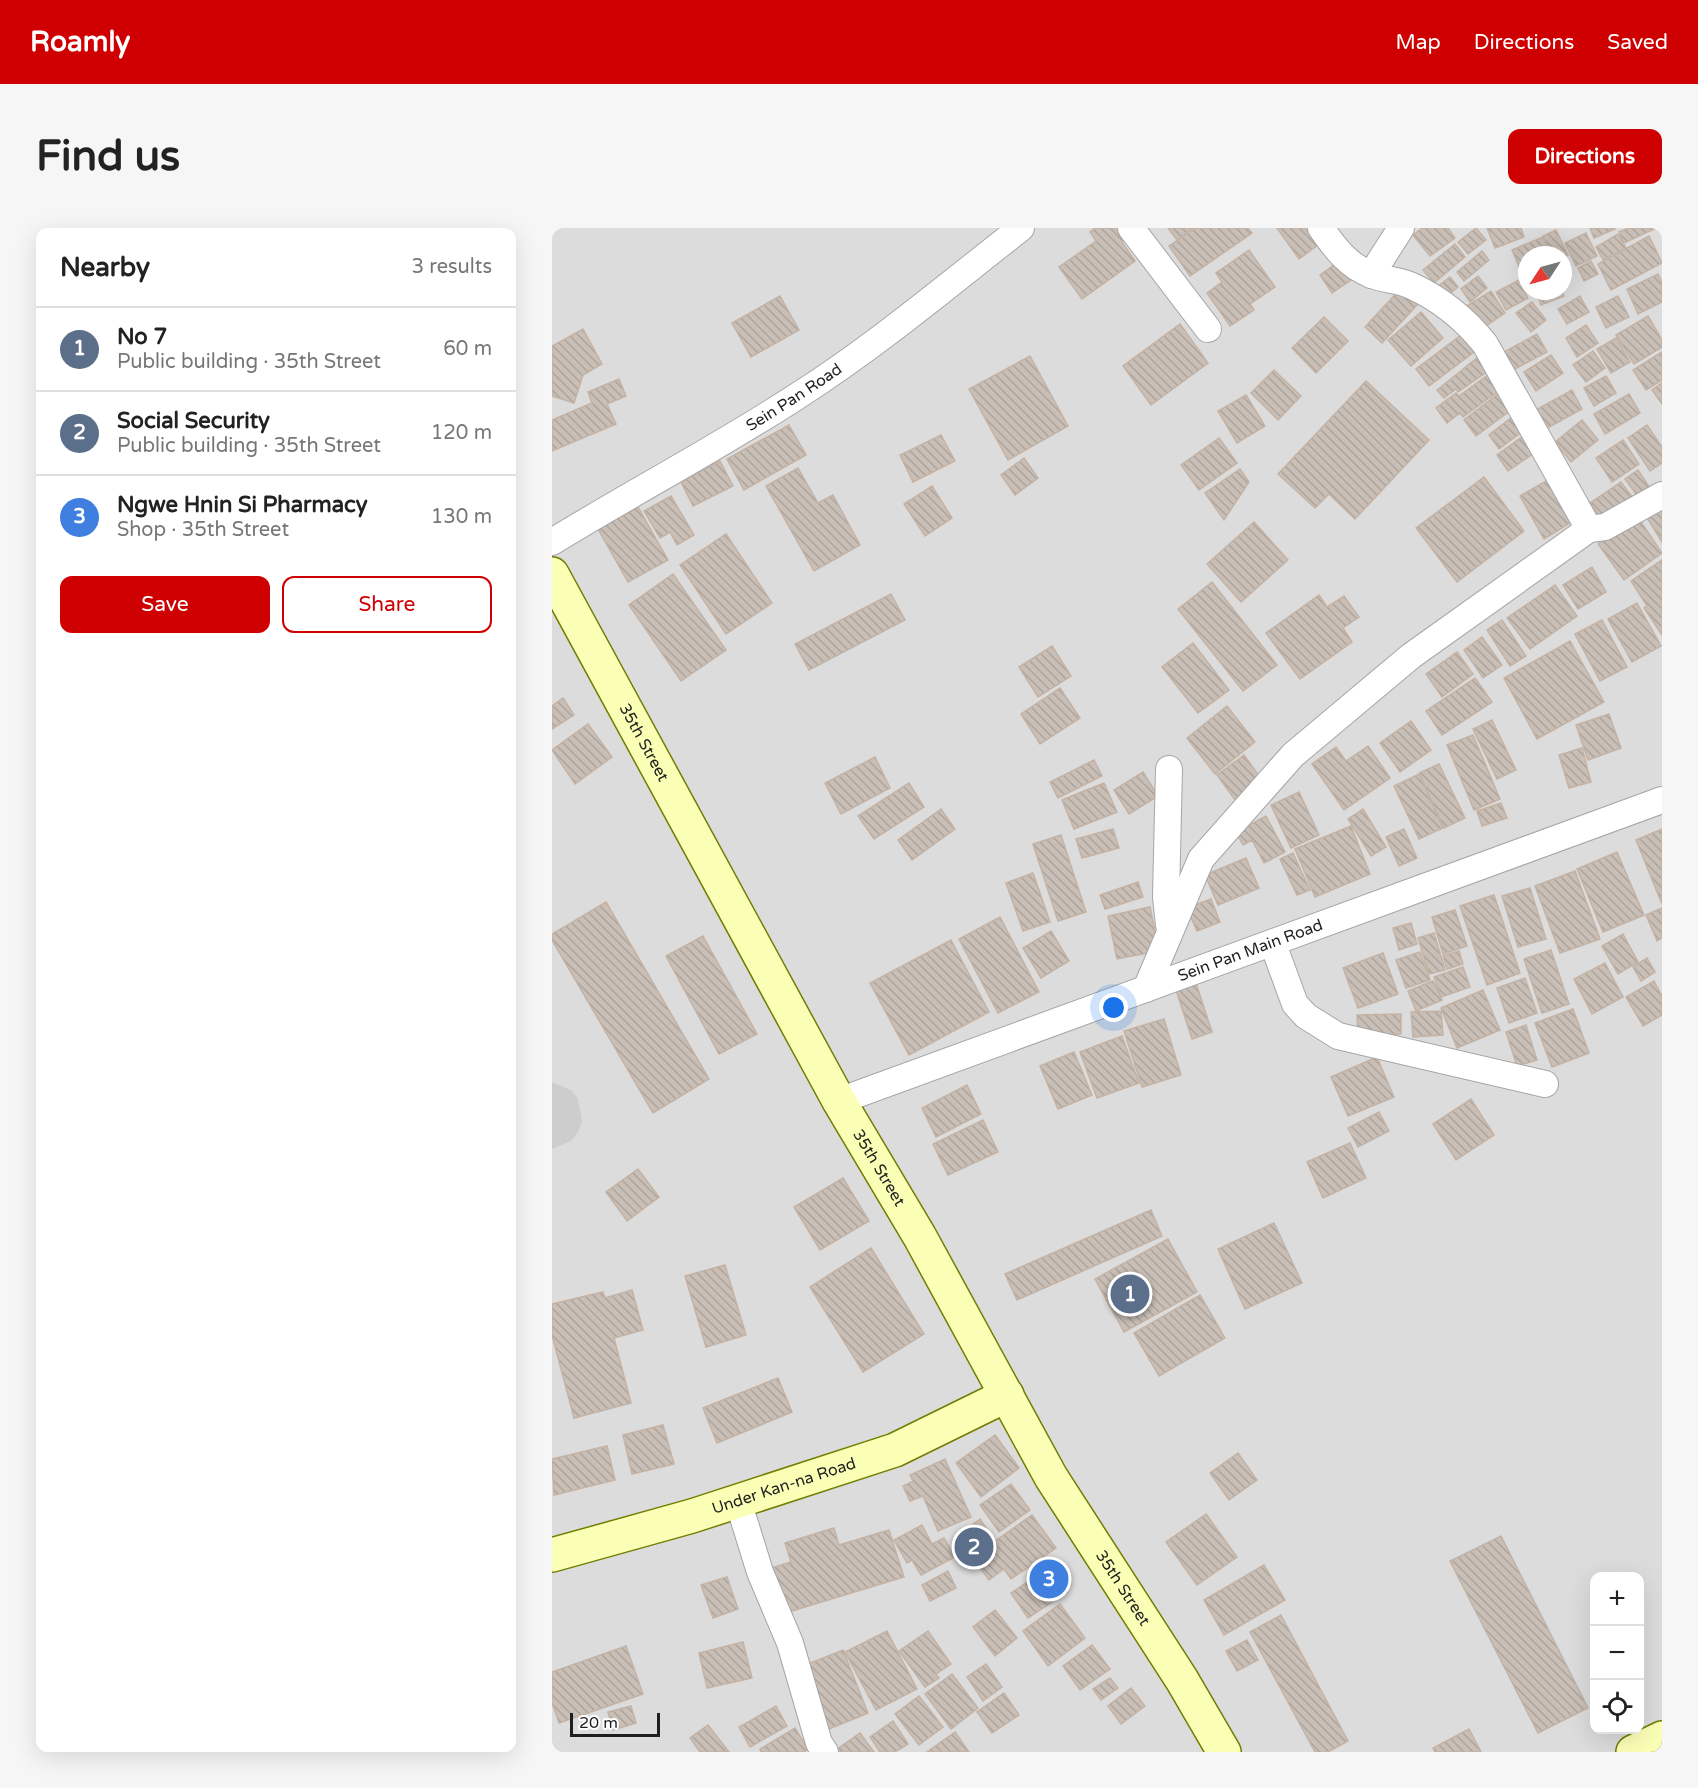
<!DOCTYPE html>
<html lang="en">
<head>
<meta charset="utf-8">
<style>
  :root { --surface:#fff; --page:#f6f6f6; --text:#222; --muted:#767676; --line:#e0e0e0; --accent:#cf0001 }
  body { margin:0; font-family:"Varela Round",sans-serif; background:var(--page); color:var(--text) }
  .controls { position:absolute; right:18px; bottom:18px; display:grid; overflow:hidden; border-radius:12px; box-shadow:0 6px 24px #0002 }
  .controls button { width:54px; height:54px; display:grid; place-items:center; padding:0; border:0; border-bottom:2px solid var(--line); background:var(--surface); color:var(--text); font:30px sans-serif }
  .compass { position:absolute; left:966px; top:18px; width:54px; height:54px; border-radius:50%; background:var(--surface); box-shadow:0 6px 24px #0002; rotate:234deg }
  .scale { position:absolute; left:18px; bottom:15px; width:90px; box-sizing:border-box; padding-left:6px; border:3px solid #1f1f1f; border-top:0; font-size:16px; line-height:21px; white-space:nowrap; color:#1f1f1f; -webkit-text-stroke:4px #fff; paint-order:stroke }
  .you { position:absolute; left:562px; top:780px; width:21px; height:21px; margin:-15px; border:4px solid #fff; border-radius:50%; background:#1a73e8; box-shadow:0 0 0 9px #1a73e833 }
  .badge { display:grid; place-items:center; width:39px; height:39px; border-radius:50%; background:var(--accent); color:#fff; font-size:20px; font-weight:700 }
  .pin { position:absolute; translate:-50% -50%; border:3px solid #fff; box-shadow:0 2px 6px #0006 }
  .list { margin:0; padding:0; list-style:none }
  h2 { display:flex; justify-content:space-between; align-items:center; height:78px; margin:0; padding:0 24px; font-size:26px }
  h2 small { font-size:20px; font-weight:400; color:var(--muted) }
  .list li { display:grid; grid-template-columns:39px 1fr auto; gap:18px; align-items:center; box-sizing:border-box; height:84px; padding:0 24px; border-top:2px solid var(--line) }
  .list b { display:block; font-size:22px; white-space:nowrap }
  .list p { margin:0; font-size:20px; white-space:nowrap; color:var(--muted) }
  .list em { font-size:20px; font-style:normal; color:var(--muted) }
  .actions { display:flex; gap:12px; padding:18px 24px }
  .actions a { flex:1; padding:14px 0; border:2px solid var(--accent); border-radius:12px; text-align:center; font-size:21px; color:var(--accent) }
  .actions .main { background:var(--accent); color:#fff }
  .icon { flex:none; width:33px; height:33px; fill:none; stroke:currentColor; stroke-width:2; stroke-linecap:round; stroke-linejoin:round }
  .map { position:relative; flex:none; width:1110px; height:1524px; overflow:hidden; border-radius:12px }
  header { display:flex; align-items:center; gap:36px; box-sizing:border-box; height:84px; padding:0 30px; background:var(--accent); color:#fff }
  header strong { font-size:28px }
  nav { display:flex; gap:33px; margin-inline-start:auto; font-size:21px }
  .intro { display:flex; align-items:center; justify-content:space-between; box-sizing:border-box; height:144px; padding:0 36px }
  h1 { margin:0; font-size:42px }
  .button { padding:15px 27px; border-radius:12px; background:var(--accent); color:#fff; font-size:21px; font-weight:700 }
  main { display:flex; gap:36px; padding:0 36px }
  aside { flex:1; background:var(--surface); border-radius:12px; box-shadow:0 6px 24px #0002 }
  .map>svg:first-child { display:block }
</style>
</head>
<body>
<header>
<strong>Roamly</strong>
<nav><a>Map</a><a>Directions</a><a>Saved</a></nav>
</header>
<div class="intro"><h1>Find us</h1><a class="button">Directions</a></div>
<main>
<aside>
<h2>Nearby<small>3 results</small></h2>
<ul class="list">
<li><span class="badge" style="background:#5c6f8a">1</span><div><b>No 7</b><p>Public building · 35th Street</p></div><em>60 m</em></li>
<li><span class="badge" style="background:#5c6f8a">2</span><div><b>Social Security</b><p>Public building · 35th Street</p></div><em>120 m</em></li>
<li><span class="badge" style="background:#3f7fe0">3</span><div><b>Ngwe Hnin Si Pharmacy</b><p>Shop · 35th Street</p></div><em>130 m</em></li>
</ul>
<div class="actions"><a class="main">Save</a><a>Share</a></div>
</aside>
<div class="map">
<svg width="1110" height="1524" viewBox="0 0 1110 1524">
  <defs>
    <pattern id="building-back-hatch" width="6" height="6" patternUnits="userSpaceOnUse" patternTransform="scale(1.5)"><rect width="6" height="6" fill="#c9bfb7"/><path d="M-1 5l2 2M0 0l6 6M5-1l2 2" fill="none" stroke="#aca49d"/></pattern>
  </defs>
  <rect width="100%" height="100%" fill="#f1ede5"/>
  <path fill="#dddcdc" fill-rule="evenodd" d="M0,0H1110V1524H0ZM975,27H1011V63H975ZM1042,1348H1088V1502H1042Z"/>
  <path fill="#cdcdcd" d="M0,854L19,862L26,871L30,893L26,904L19,913L0,921Z"/>
  <path fill="url(#building-back-hatch)" stroke="#c4b3a5" stroke-width="1.5" d="M543,0H569L576,10L570,14L583,33L530,71L507,39L544,13L538,4Z
    M616,0H641L625,12Z
    M644,0H696L700,5L638,48L617,18Z
    M725,0H753L766,17L747,31Z
    M870,0H896L903,10L878,28L861,7Z
    M924,0L934,12L916,26L906,14Z
    M935,0H969L972,9L943,20Z
    M1038,0H1062L1063,1L1042,10Z
    M1077,0H1101L1102,1L1072,15L1067,4Z
    M1004,2L1016,27L1011,29L1000,27L991,8Z
    M1034,5L1045,28L1024,38L1013,15Z
    M1066,6L1074,20L1051,32L1044,19Z
    M1097,8L1110,35L1059,62L1046,36Z
    M991,9L998,27H975V39L968,41L960,22Z
    M903,16L913,29L882,55L871,42Z
    M697,22L723,59L698,76L702,82L678,98L655,65L670,54L664,45Z
    M930,23L937,32L912,53L905,44Z
    M1039,33L1046,46L1032,53L1026,40Z
    M786,34L799,52L780,65L768,47Z
    M1106,46L1110,54V74L1086,86L1075,61Z
    M926,48L935,60L918,74L909,61Z
    M898,49L906,59L894,69L885,59Z
    M967,52L976,70L954,82L944,64Z
    M849,60L866,76L830,115L813,99Z
    M939,63L953,85L928,102L913,79Z
    M984,63H1010L1012,68L989,77Z
    M228,68L247,102L199,129L180,95Z
    M1028,68L1037,84L1015,96L1006,81Z
    M1066,68L1077,89L1054,100L1044,79Z
    M980,74L994,92L979,104L964,85Z
    M869,84L891,110L859,138L836,112Z
    M1096,88L1110,112V119L1082,136L1064,107Z
    M772,89L796,113L764,145L740,120Z
    M628,96L656,135L599,177L571,138Z
    M1034,97L1046,115L1025,129L1014,110Z
    M31,101L50,136L31,147L22,175L0,168V118Z
    M913,104L926,121L877,158L864,141Z
    M985,106L995,124L961,142L952,124Z
    M1064,110L1078,134L1059,145L1045,121Z
    M1041,123L1053,140L1034,154L1021,137Z
    M1110,124V152L1094,162L1081,142Z
    M999,127L1011,145L984,163L972,144Z
    M478,128L516,198L456,232L417,161Z
    M926,129L936,143L906,164L904,161L892,170L885,162Z
    M722,142L749,168L726,192L699,165Z
    M937,146L948,162L911,189L908,185L895,195L884,180L904,165L907,168Z
    M1054,148L1064,165L1042,178L1032,160Z
    M67,151L74,168L55,176L64,196L0,223V192L40,175L36,164Z
    M814,153L877,212L803,291L777,266L763,280L726,246Z
    M1110,155V176L1100,162Z
    M1020,162L1030,181L990,203L980,184Z
    M947,165L959,182L924,208L912,192Z
    M1077,166L1088,185L1053,206L1042,186Z
    M694,167L713,198L685,215L666,183Z
    M960,189L971,203L947,221L937,207Z
    M1030,192L1046,212L1019,234L1003,214Z
    M237,197L254,227L192,262L175,231Z
    M1095,197L1110,219V235L1098,243L1076,210Z
    M974,206L985,223L956,243L945,227Z
    M389,207L403,233L361,254L348,227Z
    M667,210L685,235L647,262L629,237Z
    M1071,212L1087,236L1060,254L1044,230Z
    M472,230L486,250L463,267L449,247Z
    M168,233L181,258L141,278L129,254Z
    M246,240L266,275L281,267L308,317L262,343L214,258Z
    M688,241L697,254L672,292L653,265Z
    M1086,242L1098,260L1086,269L1073,251Z
    M1003,248L1028,289L992,311L968,268Z
    M932,249L972,303L905,354L864,300Z
    M1069,254L1084,274L1052,296L1038,275Z
    M380,258L400,290L373,308L352,276Z
    M119,268L142,307L125,317L118,304L108,310L92,283Z
    M86,279L116,332L76,354L46,301Z
    M1110,279V314L1094,288Z
    M1085,288L1110,325L1072,352L1046,316Z
    M702,294L736,332L689,374L655,336Z
    M174,306L220,375L174,406L128,337Z
    M1110,332V407L1092,380L1095,378L1079,353Z
    M1040,339L1054,364L1026,381L1011,357Z
    M121,346L174,422L129,453L77,377Z
    M660,354L725,437L691,463L626,381Z
    M1003,357L1025,388L978,421L955,390Z
    M339,366L353,392L257,442L243,416Z
    M767,367L775,379L792,368L807,389L791,400L800,414L748,451L714,405Z
    M1085,375L1109,418L1080,434L1056,391Z
    M950,392L974,428L958,438L935,402Z
    M1050,392L1075,439L1048,453L1023,406Z
    M930,409L950,437L931,450L912,422Z
    M1018,413L1052,474L985,511L952,450Z
    M641,415L677,462L646,485L610,439Z
    M500,418L519,448L486,469L467,439Z
    M905,424L921,446L890,469L874,446Z
    M923,450L940,474L890,507L874,483Z
    M508,460L528,490L488,516L469,486Z
    M11,470L22,487L0,501V478Z
    M675,478L703,514L663,546L635,510Z
    M1057,486L1069,520L1036,532L1024,497Z
    M940,492L964,542L945,551L921,501Z
    M859,493L879,522L848,544L828,515Z
    M36,496L60,529L23,556L0,522Z
    M921,507L948,571L922,582L895,517Z
    M816,518L838,550L792,582L760,536L784,519L794,533Z
    M1030,520L1039,554L1017,560L1007,527Z
    M692,527L710,552L683,572L665,547Z
    M323,529L338,560L289,586L273,555Z
    M542,532L550,548L506,570L498,554Z
    M887,536L913,590L892,600L867,545Z
    M591,544L606,568L577,586L562,562Z
    M867,546L891,600L867,611L842,558Z
    M357,555L372,579L322,611L306,588Z
    M552,555L565,584L522,601L510,572Z
    M747,564L767,607L739,620L719,577Z
    M949,575L955,590L930,598L925,583Z
    M389,581L403,601L360,632L346,612Z
    M811,581L834,619L819,628L796,591Z
    M714,588L733,624L712,635L700,612L691,617L684,604Z
    M799,598L818,646L763,669L743,621Z
    M561,601L567,620L530,630L524,611Z
    M852,601L865,630L847,638L834,609Z
    M1110,601V676L1084,612Z
    M509,607L534,684L506,693L481,616Z
    M1065,624L1092,687L1051,704L1025,641Z
    M741,625L758,662L745,667L728,631Z
    M694,630L707,660L666,677L653,647Z
    M1023,643L1048,711L1008,725L983,658Z
    M481,645L498,694L471,703L454,655Z
    M586,654L591,669L553,681L548,667Z
    M978,660L994,711L966,719L950,668Z
    M942,667L968,745L935,757L908,678Z
    M659,671L668,694L645,703L635,680Z
    M54,674L157,851L101,885L0,712V706Z
    M598,679L607,723L565,731L556,688Z
    M1110,680V710L1105,713L1094,687Z
    M903,682L915,718L891,726L880,689Z
    M448,689L487,764L446,785L407,711Z
    M859,695L865,716L847,722L841,700Z
    M499,703L517,733L489,750L471,720Z
    M882,705L893,742L877,746L866,710Z
    M1071,706L1086,734L1066,746L1050,718Z
    M151,708L205,806L167,826L114,728Z
    M399,712L437,784L357,827L318,755Z
    M999,722L1017,776L990,785L972,731Z
    M907,723L911,736L895,741L891,728Z
    M868,724L878,752L854,760L844,732Z
    M831,725L846,766L806,780L791,740Z
    M1095,730L1103,744L1089,753L1081,739Z
    M1053,735L1071,769L1040,786L1022,751Z
    M911,739L918,759L889,769L882,749Z
    M973,750L985,785L957,795L945,760Z
    M643,752L660,804L640,811L623,759Z
    M881,753L890,772L864,783L856,763Z
    M1102,753L1110,768V787L1091,798L1074,769Z
    M931,762L948,802L905,820L889,780Z
    M1021,781L1037,825L1000,839L983,795Z
    M889,783L891,807L861,809L859,784Z
    M849,786V806L806,807L805,787Z
    M612,791L629,847L590,859L572,803Z
    M974,797L985,832L965,838L954,804Z
    M570,808L587,855L545,870L528,824Z
    M522,824L540,867L506,881L488,838Z
    M825,829L842,869L796,888L779,849Z
    M415,857L429,886L384,909L370,880Z
    M919,871L942,907L904,932L881,896Z
    M827,884L837,903L806,919L796,900Z
    M431,892L446,924L396,947L381,916Z
    M798,915L814,950L771,970L755,934Z
    M86,941L107,969L75,993L54,964Z
    M291,950L317,993L268,1022L242,979Z
    M599,982L610,1008L465,1072L453,1046Z
    M722,995L750,1055L693,1081L666,1021Z
    M616,1011L645,1064L572,1104L543,1051Z
    M319,1020L372,1106L311,1144L258,1059Z
    M173,1037L194,1107L154,1119L133,1048Z
    M80,1062L91,1102L62,1110L79,1175L22,1190L0,1107V1076L51,1064L53,1070Z
    M648,1067L673,1110L607,1148L582,1105Z
    M226,1150L240,1184L165,1215L151,1180Z
    M111,1197L122,1236L80,1246L71,1207Z
    M443,1207L467,1240L429,1269L404,1235Z
    M55,1218L63,1252L2,1267L0,1231Z
    M686,1225L705,1252L677,1272L658,1245Z
    M393,1231L419,1289L386,1303L371,1268L358,1273L351,1258L361,1253L358,1247Z
    M459,1256L478,1282L447,1304L428,1277Z
    M654,1286L685,1329L645,1357L614,1314Z
    M480,1287L504,1320L459,1351L452,1341L437,1352L422,1332L438,1320L436,1318Z
    M428,1291L440,1309L416,1327L403,1310Z
    M370,1297L380,1316L392,1310L403,1329L369,1347L360,1332L355,1335L342,1312Z
    M282,1300L287,1317L337,1302L352,1349L230,1386L216,1341L239,1334L233,1315Z
    M949,1308L1036,1480L986,1505L898,1333Z
    M712,1337L733,1372L672,1407L652,1372Z
    M498,1339L515,1364L476,1390L459,1365Z
    M396,1343L404,1360L378,1373L370,1357Z
    M175,1349L186,1381L161,1390L149,1357Z
    M508,1376L533,1410L496,1438L471,1403Z
    M443,1382L465,1410L443,1428L421,1399Z
    M729,1387L796,1513L776,1524H763L698,1404Z
    M335,1403L365,1461L324,1482L293,1424Z
    M376,1403L399,1436L384,1446L387,1450L373,1459L347,1423Z
    M695,1412L706,1432L685,1443L674,1423Z
    M191,1414L200,1450L155,1460L147,1425Z
    M540,1417L558,1441L528,1462L511,1438Z
    M74,1418L91,1466L7,1495L0,1475V1444Z
    M291,1422L316,1485L277,1501L251,1438Z
    M434,1436L450,1459L431,1473L415,1449Z
    M400,1446L426,1480L399,1501L373,1466Z
    M558,1450L566,1460L549,1472L541,1461Z
    M579,1460L593,1478L569,1496L556,1478Z
    M452,1465L467,1487L440,1505L425,1484Z
    M367,1468L391,1499L367,1517L343,1486Z
    M79,1478L84,1495L61,1502L56,1484Z
    M224,1478L235,1498L198,1519L187,1499Z
    M341,1493L356,1516L343,1524H328L318,1509Z
    M156,1497L177,1524H148L138,1510Z
    M243,1500L256,1521L252,1524H209L208,1521Z
    M917,1501L929,1524H883L881,1520Z
    M403,1504L417,1524H375Z
    M308,1505L322,1524H281Z"/>
  <g fill="none" stroke-linecap="round" stroke-linejoin="round">
    <g stroke="#a6a6a6" stroke-width="28">
      <g id="street">
        <path d="M579,0L656,101"/>
        <path d="M769,0C782,19 797,39 820,47C833,52 848,52 860,58C890,72 913,91 933,116L1037,301L1053,299L1110,267"/>
        <path d="M819,47L849,0"/>
        <path id="s1" d="M0,314C81,264 166,220 247,167C325,117 396,57 469,0"/>
        <path d="M617,541L614,669L617,697"/>
        <path d="M721,716L743,776L754,788L786,808L993,856"/>
        <path d="M594,761L649,631L741,527L859,428L1037,301"/>
        <path id="s2" d="M287,873L1110,572"/>
        <path d="M186,1273L208,1344L238,1415L267,1515L273,1524"/>
      </g>
    </g>
    <g stroke="#6f7d00" stroke-width="36">
      <g id="secondary">
        <path id="s3" d="M0,346L287,873L368,1009L499,1249L630,1452L672,1524"/>
        <path id="s4" d="M0,1327L140,1288L343,1222L455,1167"/>
        <path d="M1081,1524L1110,1510"/>
      </g>
    </g>
    <use href="#street" stroke="#fff" stroke-width="26"/>
    <use href="#secondary" stroke="#fbffb5" stroke-width="33"/>
  </g>
  <g text-anchor="middle" dominant-baseline="central" stroke-width="5" stroke-linejoin="round" paint-order="stroke">
    <g font-size="16" fill="#1f1f1f" stroke="#fff">
      <text stroke="none"><textPath href="#s1" startOffset="282">Sein Pan Road</textPath></text>
      <text stroke="none"><textPath href="#s3" startOffset="192">35th Street</textPath></text>
      <text stroke="none"><textPath href="#s2" startOffset="438">Sein Pan Main Road</textPath></text>
      <text stroke="none"><textPath href="#s3" startOffset="678">35th Street</textPath></text>
      <text stroke="none"><textPath href="#s4" startOffset="242">Under Kan-na Road</textPath></text>
      <text stroke="none"><textPath href="#s3" startOffset="1164">35th Street</textPath></text>
    </g>
  </g>
</svg>
<div class="controls">
<button>+</button>
<button>−</button>
<button><svg class="icon" aria-label="locate" viewBox="0 0 24 24"><circle cx="12" cy="12" r="6"/><path d="M12 2v4M12 18v4M2 12h4M18 12h4"/></svg></button>
</div>
<svg class="compass" viewBox="-18 -18 36 36"><path d="M0-13l5 13h-10z" fill="#e53935"/><path d="M0 13l5-13h-10z" fill="#767676"/></svg>
<div class="scale">20 m</div>
<div class="you"></div>
<div class="pin badge" style="left:578px;top:1066px;background:#5c6f8a">1</div>
<div class="pin badge" style="left:422px;top:1319px;background:#5c6f8a">2</div>
<div class="pin badge" style="left:497px;top:1351px;background:#3f7fe0">3</div>
</div>
</main>
</body>
</html>
